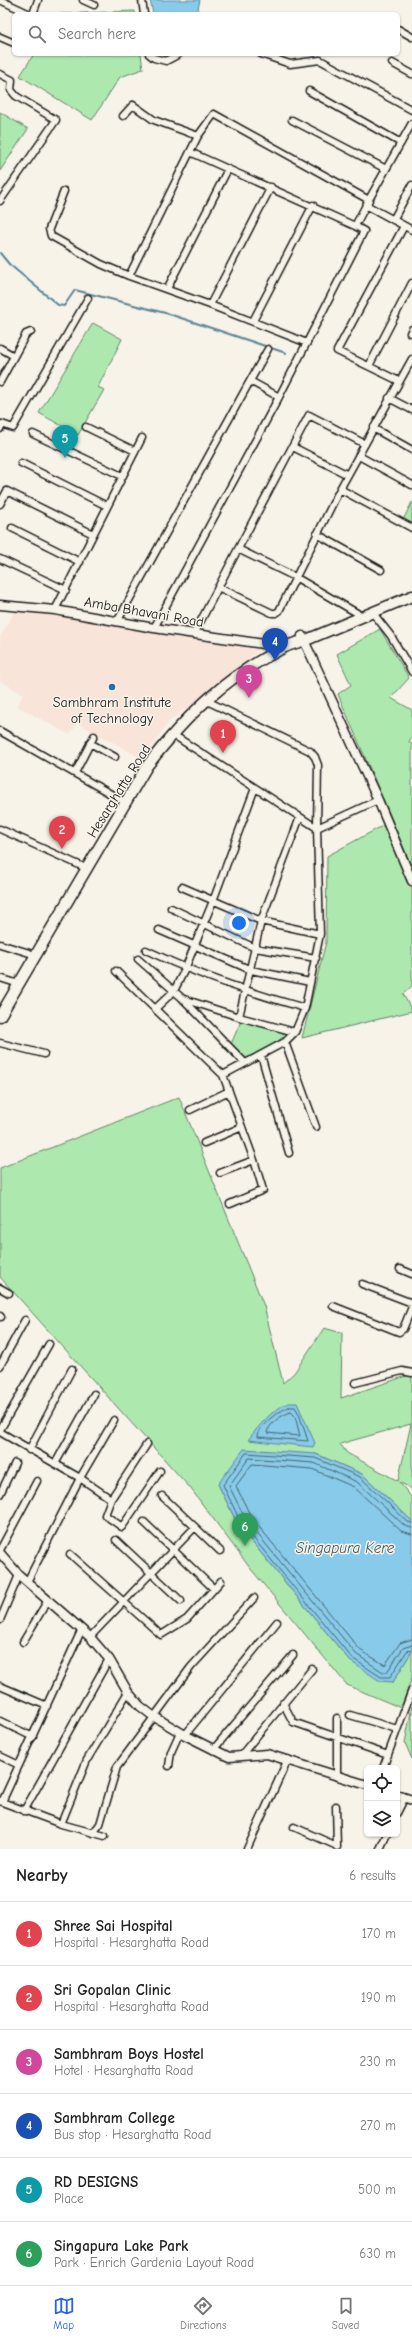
<!DOCTYPE html>
<html lang="en">
<head>
<meta charset="utf-8">
<style>
  :root { --surface:#fff; --page:#f2f2f2; --text:#222; --muted:#767676; --line:#e0e0e0; --accent:#2563eb }
  body { margin:0; font-family:"Comic Neue",sans-serif; background:var(--page); color:var(--text) }
  .controls { position:absolute; right:12px; bottom:12px; display:grid; overflow:hidden; border-radius:6px; box-shadow:0 1px 3px #0004 }
  .controls button { width:36px; height:36px; display:grid; place-items:center; padding:0; border:0; border-bottom:1px solid var(--line); background:var(--surface); color:var(--text); font:20px sans-serif }
  .you { position:absolute; left:239px; top:923px; width:14px; height:14px; margin:-10px; border:3px solid #fff; border-radius:50%; background:#1a73e8; box-shadow:0 0 0 6px #1a73e833 }
  .badge { display:grid; place-items:center; width:26px; height:26px; border-radius:50%; background:var(--accent); color:#fff; font-size:13px; font-weight:700 }
  .pin { position:absolute; translate:-50% -33px; filter:drop-shadow(0 1px 2px #0008) }
  .pin::after { content:''; position:absolute; top:21px; width:14px; height:12px; background:inherit; clip-path:polygon(0 0,100% 0,50% 100%) }
  .list { margin:0; padding:0; list-style:none }
  h2 { display:flex; justify-content:space-between; align-items:center; height:52px; margin:0; padding:0 16px; font-size:17px }
  h2 small { font-size:13px; font-weight:400; color:var(--muted) }
  .list li { display:grid; grid-template-columns:26px 1fr auto; gap:12px; align-items:center; box-sizing:border-box; height:64px; padding:0 16px; border-top:1px solid var(--line) }
  .list b { display:block; font-size:15px; white-space:nowrap }
  .list p { margin:0; font-size:13px; white-space:nowrap; color:var(--muted) }
  .list em { font-size:13px; font-style:normal; color:var(--muted) }
  .icon { flex:none; width:22px; height:22px; fill:none; stroke:currentColor; stroke-width:2; stroke-linecap:round; stroke-linejoin:round }
  .map { position:relative; flex:none; width:412px; height:1849px; overflow:hidden }
  .search { position:absolute; background:var(--surface); box-shadow:0 1px 3px #0004; left:12px; right:12px; top:12px; height:44px; display:flex; align-items:center; gap:10px; box-sizing:border-box; padding:0 14px; border-radius:6px; color:var(--muted); font-size:15px }
  .sheet { height:436px; background:var(--surface) }
  nav { display:flex; justify-content:space-around; align-items:center; box-sizing:border-box; height:56px; border-top:1px solid var(--line); background:var(--surface); font-size:11px; color:var(--muted) }
  nav a { display:grid; justify-items:center; gap:2px }
  nav .on { color:var(--accent) }
  .map>svg:first-child { display:block }
</style>
</head>
<body>
<div class="map">
<svg width="412" height="1849" viewBox="0 0 412 1849">
  <rect width="100%" height="100%" fill="#f7f3e8"/>
  <filter id="ink" filterUnits="userSpaceOnUse"><feTurbulence type="fractalNoise" baseFrequency=".025" numOctaves="2"/><feDisplacementMap in="SourceGraphic" scale="8" xChannelSelector="R" yChannelSelector="G"/><feConvolveMatrix kernelMatrix="1 2 1 2 8 2 1 2 1" color-interpolation-filters="sRGB"/></filter>
  <g filter="url(#ink)">
    <path fill="#f9e4da" d="M14,612L67,617L259,650L169,722L143,759L77,723L70,735L17,706L23,694L0,681V637Z"/>
    <path fill="#ade9af" stroke="#648266" fill-rule="evenodd" d="M135,11V14H60Z
      M34,54H141L143,69L120,77L92,120L20,76Z
      M0,112L28,129L0,171Z
      M93,323L122,339L98,387L104,390L78,435L39,413Z
      M412,502V525L403,520Z
      M380,629L409,678L391,698L412,710V736L409,742L412,744V867L338,694L351,685L337,654Z
      M386,824L412,888V986L403,994L412,1011L302,1038L326,942L327,856Z
      M241,1021L286,1034L277,1042L246,1060L231,1044Z
      M179,1097L264,1306L283,1383L294,1373L324,1328L342,1333L341,1398L409,1375L412,1376V1489L399,1482L412,1498V1521L362,1474L316,1454L218,1484L238,1525L350,1661L393,1682L412,1651V1677L401,1708L347,1685L250,1568L191,1489L0,1277V1168ZM411,1424L398,1481L347,1453L340,1444Z
      M412,1706V1759L405,1743Z"/>
    <path fill="#88cae9" stroke="#5d8497" d="M150,0H200L197,14H153Z
      M288,1403H297L315,1443L313,1447L248,1440C260,1425 270,1411 288,1403Z
      M244,1449L316,1454L362,1474L412,1521V1651L393,1682L380,1681L350,1661L238,1525L218,1484Z"/>
    <g fill="none" stroke-linecap="round" stroke-linejoin="round">
      <path stroke="#47626e" stroke-width="1" d="M289,1407H295L299,1414L308,1441L258,1437C258,1425 279,1411 289,1407Z
        M291,1412L295,1416L300,1436L267,1433C268,1424 283,1414 291,1412Z
        M412,1523L408,1522L360,1477L315,1458L246,1453L223,1485L241,1523L352,1658L381,1677H390L407,1651L412,1650
        M412,1528L405,1526L357,1482L314,1463L249,1458L229,1486L246,1520L356,1654L383,1672H387L403,1648L412,1645
        M412,1534L401,1531L354,1487L312,1469L252,1464L236,1486L251,1517L360,1650L385,1665L400,1643L412,1639"/>
      <path stroke="#5d8497" stroke-width="2" d="M0,253L9,264L58,305L64,306L75,290L169,314L286,353"/>
      <g stroke="#1c1c1c" stroke-width="9">
        <path id="minor" d="M0,0L30,14
          M83,0L94,5
          M142,0L144,14
          M33,14L38,0
          M398,29L412,37
          M0,37L14,43
          M149,54L154,58L166,61L179,54
          M261,54L290,64L320,60L412,110
          M392,63L412,74
          M0,74L12,80L11,90L16,96L56,120L0,201
          M309,91L401,143
          M123,116L133,105L154,120L198,136L190,152L355,226
          M292,120L386,169
          M198,136L214,114L369,200
          M64,191L49,229L51,236L101,264L129,276L210,305L307,343
          M367,203L412,123
          M393,220L412,185
          M129,276L190,152
          M167,289L228,169
          M210,305L271,187
          M253,321L313,205
          M410,333L412,329
          M0,348L14,356
          M369,366L412,283
          M250,381L268,349
          M399,381L337,351L404,226
          M0,382L26,334L31,332
          M389,398L412,410
          M86,427L135,451
          M373,428L412,450
          M0,429L2,424L13,428L88,298
          M33,434L122,476
          M293,447L348,475
          M359,456L412,485
          M21,463L107,506
          M340,489L412,528
          M0,504L7,491L93,534
          M12,528L80,562
          M317,534L381,570
          M0,559L66,590
          M218,587L272,613H276L279,611L340,489L412,359
          M55,610L142,438
          M373,613L391,636L412,672
          M358,619L357,613L295,577L238,549L309,415L365,444
          M117,622L250,381L279,397
          M154,628L279,397L364,231L355,226L366,205L412,230
          M194,634L238,549
          M205,700L310,751L315,757L318,765L317,828L378,800
          M0,731L125,802
          M172,734L317,828L320,934L305,1008L295,1032L285,1042L223,1075
          M90,743L115,757
          M75,773L94,736
          M0,829L88,869
          M182,887L261,921L320,934
          M171,908L255,948L316,958
          M159,930L251,970L310,982
          M0,944L36,955
          M146,950C198,975 250,993 305,1008
          M138,959L182,998L245,1063
          M116,971L223,1075L254,1160L263,1190L230,1204
          M0,978L19,984
          M184,999L239,1017
          M156,1008L174,991L185,969L213,901L255,788
          M295,1032L239,1017L261,921L300,817
          M285,1042L316,1127
          M0,1043L44,1054
          M261,1055L289,1153
          M190,1110L229,1091
          M204,1143L242,1127
          M220,1173L254,1160
          M400,1269L412,1274
          M362,1284L412,1303
          M0,1288L9,1293
          M333,1306L399,1332L403,1329L412,1307
          M0,1316L1,1317
          M0,1366L25,1320
          M355,1383L402,1371L412,1373
          M0,1430L49,1344
          M0,1432L80,1478L111,1499
          M147,1444L111,1499L105,1515L122,1527L160,1471
          M29,1450L72,1369
          M55,1464L94,1394
          M0,1494L15,1463
          M162,1496L195,1527
          M144,1522L214,1589
          M116,1540L181,1601
          M0,1550L37,1481
          M70,1554L161,1635L187,1619L221,1581
          M27,1582L80,1478L114,1420
          M0,1620L19,1575
          M90,1637L195,1527L220,1551
          M23,1642L48,1600
          M0,1686L47,1706
          M283,1703L293,1722L388,1755
          M350,1715L397,1729
          M0,1721L33,1737
          M185,1735L277,1622
          M213,1750L293,1655
          M242,1754L312,1669
          M0,1756L19,1765L82,1629
          M169,1766L171,1752L180,1732
          M383,1768L412,1690
          M337,1776V1718
          M0,1801L2,1802L19,1765
          M2,1802L61,1824L87,1760L128,1692
          M336,1806L337,1847
          M24,1811L109,1659
          M397,1813L405,1797
          M61,1824L105,1836
          M294,1827L337,1846
          M93,1833L100,1824L117,1767L191,1667L254,1598
          M247,1849L288,1759
          M380,1849L387,1834"/>
      </g>
      <g stroke="#1c1c1c" stroke-width="11">
        <path id="tertiary" d="M0,605L55,610L154,628L284,647
          M302,636L378,800L412,881
          M0,1553L19,1575L90,1637L109,1659L128,1692L140,1706L153,1716L185,1735L229,1757L267,1754L367,1785
          M397,1795L412,1800"/>
      </g>
      <g stroke="#1c1c1c" stroke-width="13">
        <path id="primary" d="M0,1016L147,766C186,716 225,677 283,648C292,643 302,642 311,638C345,624 379,610 412,596"/>
      </g>
      <use href="#minor" stroke="#f7f3e8" stroke-width="6"/>
      <use href="#tertiary" stroke="#f7f3e8" stroke-width="8"/>
      <use href="#primary" stroke="#f7f3e8" stroke-width="10"/>
    </g>
  </g>
  <circle fill="#1f6fb2" stroke="#f7f3e8" stroke-width="1.5" cx="112" cy="687" r="4"/>
  <g text-anchor="middle" dominant-baseline="central" stroke-width="3" stroke-linejoin="round" paint-order="stroke">
    <g font-size="14" fill="#1c1c1c" stroke="#f7f3e8">
      <text transform="translate(144 612) rotate(10)">Amba Bhavani Road</text>
      <text transform="translate(119 791) rotate(-58)">Hesarghatta Road</text>
    </g>
    <g font-size="14" fill="#1c1c1c" stroke="#f7f3e8">
      <text x="112" y="702">Sambhram Institute<tspan x="112" dy="16">of Technology</tspan></text>
    </g>
    <g font-size="15" font-style="italic" fill="#425964" stroke="#f7f3e8">
      <text x="345" y="1548">Singapura Kere</text>
    </g>
  </g>
</svg>
<div class="controls">
<button><svg class="icon" aria-label="locate" viewBox="0 0 24 24"><circle cx="12" cy="12" r="6"/><path d="M12 2v4M12 18v4M2 12h4M18 12h4"/></svg></button>
<button><svg class="icon" aria-label="layers" viewBox="0 0 24 24"><path d="M12 4l9 5-9 5-9-5zM3 14l9 5 9-5"/></svg></button>
</div>
<div class="you"></div>
<div class="pin badge" style="left:223px;top:753px;background:#e0444e">1</div>
<div class="pin badge" style="left:62px;top:849px;background:#e0444e">2</div>
<div class="pin badge" style="left:249px;top:698px;background:#d1479c">3</div>
<div class="pin badge" style="left:275px;top:661px;background:#1a4fb4">4</div>
<div class="pin badge" style="left:65px;top:458px;background:#0f9aa8">5</div>
<div class="pin badge" style="left:245px;top:1546px;background:#2e9e5b">6</div>
<div class="search"><svg class="icon" aria-label="search" viewBox="0 0 24 24"><circle cx="10" cy="10" r="6"/><path d="M15 15l6 6"/></svg>Search here</div>
</div>
<section class="sheet">
<h2>Nearby<small>6 results</small></h2>
<ul class="list">
<li><span class="badge" style="background:#e0444e">1</span><div><b>Shree Sai Hospital</b><p>Hospital · Hesarghatta Road</p></div><em>170 m</em></li>
<li><span class="badge" style="background:#e0444e">2</span><div><b>Sri Gopalan Clinic</b><p>Hospital · Hesarghatta Road</p></div><em>190 m</em></li>
<li><span class="badge" style="background:#d1479c">3</span><div><b>Sambhram Boys Hostel</b><p>Hotel · Hesarghatta Road</p></div><em>230 m</em></li>
<li><span class="badge" style="background:#1a4fb4">4</span><div><b>Sambhram College</b><p>Bus stop · Hesarghatta Road</p></div><em>270 m</em></li>
<li><span class="badge" style="background:#0f9aa8">5</span><div><b>RD DESIGNS</b><p>Place</p></div><em>500 m</em></li>
<li><span class="badge" style="background:#2e9e5b">6</span><div><b>Singapura Lake Park</b><p>Park · Enrich Gardenia Layout Road</p></div><em>630 m</em></li>
</ul>
</section>
<nav>
<a class="on"><svg class="icon" aria-label="map" viewBox="0 0 24 24"><path d="M3 6l6-2 6 2 6-2v14l-6 2-6-2-6 2zM9 4v14M15 6v14"/></svg>Map</a>
<a><svg class="icon" aria-label="directions" viewBox="0 0 24 24"><path d="M12 3l9 9-9 9-9-9zM9 14v-3h6M13 9l2 2-2 2"/></svg>Directions</a>
<a><svg class="icon" aria-label="saved" viewBox="0 0 24 24"><path d="M7 4h10v16l-5-4-5 4z"/></svg>Saved</a>
</nav>
</body>
</html>
